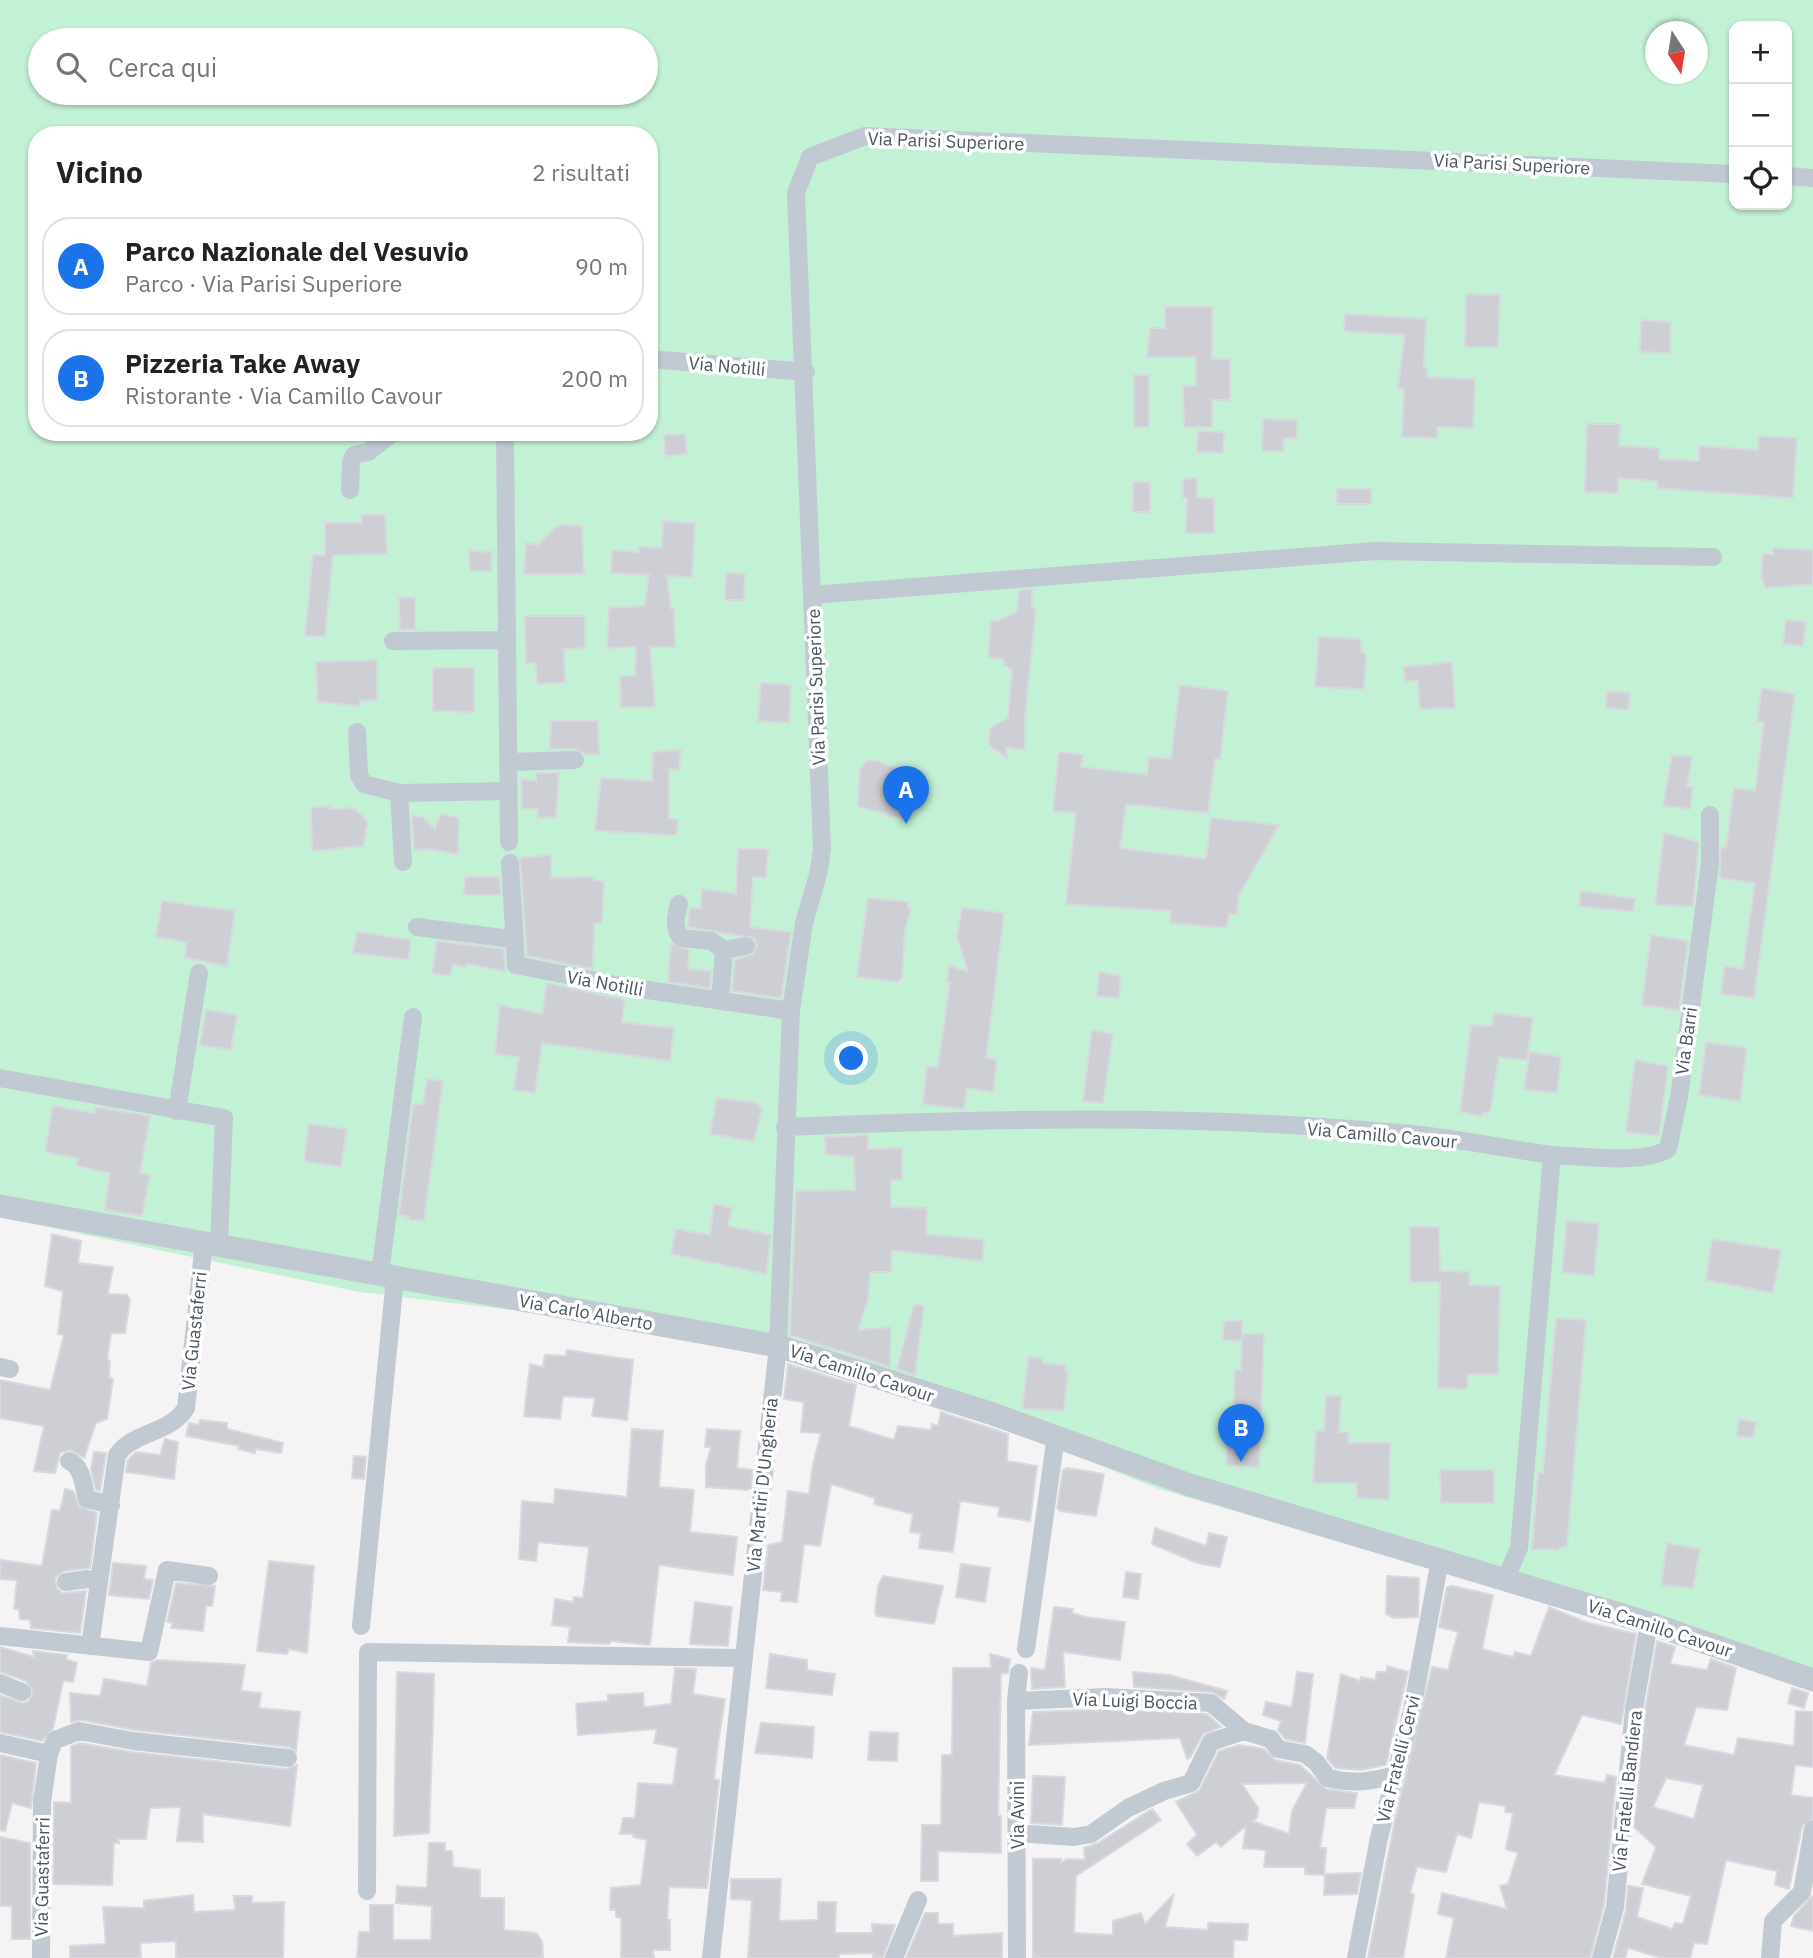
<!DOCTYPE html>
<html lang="it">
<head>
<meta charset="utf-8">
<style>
  :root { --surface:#fff; --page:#f2f2f2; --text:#222; --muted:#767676; --line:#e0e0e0; --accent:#1a73e8 }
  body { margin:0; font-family:"IBM Plex Sans",sans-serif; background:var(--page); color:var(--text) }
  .controls { position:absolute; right:21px; top:21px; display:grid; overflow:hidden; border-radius:14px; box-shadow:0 2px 5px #0004 }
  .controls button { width:63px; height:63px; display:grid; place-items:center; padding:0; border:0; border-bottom:2px solid var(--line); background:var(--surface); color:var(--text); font:35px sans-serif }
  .compass { position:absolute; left:1645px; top:21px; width:63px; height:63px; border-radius:50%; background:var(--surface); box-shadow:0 2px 5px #0004; rotate:168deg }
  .you { position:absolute; left:852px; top:1059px; width:24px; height:24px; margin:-18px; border:5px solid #fff; border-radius:50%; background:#1a73e8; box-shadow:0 0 0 10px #1a73e833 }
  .badge { display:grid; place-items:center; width:46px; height:46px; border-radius:50%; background:var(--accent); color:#fff; font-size:23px; font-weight:700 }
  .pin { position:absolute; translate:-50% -58px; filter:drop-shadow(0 2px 4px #0008) }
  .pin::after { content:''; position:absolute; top:37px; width:24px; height:21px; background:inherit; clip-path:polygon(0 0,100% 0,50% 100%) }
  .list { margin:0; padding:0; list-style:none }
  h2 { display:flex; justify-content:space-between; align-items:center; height:91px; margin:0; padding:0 28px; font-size:30px }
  h2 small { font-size:23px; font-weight:400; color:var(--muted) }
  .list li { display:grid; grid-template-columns:46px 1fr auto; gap:21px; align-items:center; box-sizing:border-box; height:98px; margin:0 14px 14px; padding:0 14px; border:2px solid var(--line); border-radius:28px }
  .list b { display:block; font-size:26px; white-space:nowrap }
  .list p { margin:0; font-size:23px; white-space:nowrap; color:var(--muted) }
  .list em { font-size:23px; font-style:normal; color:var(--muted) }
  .icon { flex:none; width:38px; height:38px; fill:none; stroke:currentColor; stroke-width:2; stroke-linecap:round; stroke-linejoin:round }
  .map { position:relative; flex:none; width:1813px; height:1958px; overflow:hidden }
  .search { position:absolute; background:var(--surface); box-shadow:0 2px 5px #0004; left:28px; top:28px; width:630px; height:77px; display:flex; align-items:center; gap:18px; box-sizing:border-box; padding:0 24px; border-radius:38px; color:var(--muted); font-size:26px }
  .panel { position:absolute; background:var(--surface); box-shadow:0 2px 5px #0004; left:28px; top:126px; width:630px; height:315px; border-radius:28px }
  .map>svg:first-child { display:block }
</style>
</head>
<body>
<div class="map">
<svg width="1813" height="1958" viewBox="0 0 1813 1958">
  <rect width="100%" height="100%" fill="#f5f3f3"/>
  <path fill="#c3f1d5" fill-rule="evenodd" d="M0,0H1813V1682L1156,1488L979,1417L788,1357L513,1310L360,1292L0,1217ZM1734,26H1787V205H1734ZM1656,32H1698V74H1656ZM40,40H646V93H40ZM37,135H649V432H37Z"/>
  <path fill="#cdcfd5" stroke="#d7d9de" stroke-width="2" fill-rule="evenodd" d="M1466,294L1500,295L1498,347H1465Z
    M1165,307H1212V359H1230V400H1212V427H1184L1183,386H1196V357H1147L1150,328H1165Z
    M1345,314L1426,319L1424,368H1427V377L1475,379L1473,428L1437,427V438L1402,437L1404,389H1398L1405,335L1344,331Z
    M1641,320L1671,322L1670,353L1640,352Z
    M1134,375H1149V427H1134Z
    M1263,419L1297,420V438H1284L1283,451H1262Z
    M1587,424H1620L1619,446L1659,448V459L1699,461V446L1758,450L1759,436L1797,438L1793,498L1657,488V481L1618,478V493L1585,492Z
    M1198,431L1224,432L1223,453L1197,452Z
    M685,434L687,454L665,456L664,435Z
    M1197,478V498H1214V533H1186L1187,498H1183V479Z
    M1133,482H1150V512H1133Z
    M1337,489H1371V504H1337Z
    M362,515H385L387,554L333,555L325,636H305L313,555H325V523H362Z
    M663,521L695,523L692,577L667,576L671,609L674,608L675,647H650L655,707H621L620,676H635L636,647L607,648L609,608L645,606L649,575L611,573L612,550L639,552V547L662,548Z
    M559,525L582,526L584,574H524L526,543L537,545Z
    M1773,548L1813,550V584L1766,588L1761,577L1763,554L1773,555Z
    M469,551L492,552L491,571H470Z
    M726,573L745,574L744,600H725Z
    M1032,589V607L1036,610L1025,715V750L1006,747L1007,758L989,745L990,728L1008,718L1012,670L1004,665L1003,659L988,657L991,621H998L1017,612L1019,590Z
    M415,597V629L400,630L399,598Z
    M525,616H585V648L564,649L565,682L537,684L536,663L526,664Z
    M1786,620L1806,622L1803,646L1783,644Z
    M1319,637L1361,639V651L1366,655L1364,689L1315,687Z
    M377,660V700L360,701V706L318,702L316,662Z
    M1452,662L1455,708L1420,709L1418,681H1405L1404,667Z
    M433,668H474V712L433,711Z
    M761,683L791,685L789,723L758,721Z
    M1180,685L1228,691L1220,760L1215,759L1208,813L1126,804L1120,848L1206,859L1211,818L1279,825L1239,895L1236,915L1229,914L1227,928L1170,923L1171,911L1066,904L1076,813L1053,811L1059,752L1083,755L1081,767L1147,775L1149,757L1171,759Z
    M1762,688L1795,694L1754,998L1721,994L1725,966L1743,969L1755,883L1720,878L1721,847L1726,848L1734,788L1755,791L1764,722H1757Z
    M1607,691L1630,693L1628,710L1606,708Z
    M551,721H598L599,754H585L575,749H550Z
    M681,750L679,770L669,769V818L678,820L676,835L595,831L601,778L652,781L653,752Z
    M1672,755L1692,757L1687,787H1693L1690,809L1663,806Z
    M876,760L891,767L913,769L910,819L887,816V814L858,807L860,769L867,761Z
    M536,773H559L556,817L538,818L537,809H522L521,779L536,781Z
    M329,806V809L354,808L368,822L363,846L312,851L311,808Z
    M441,814L459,818L458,854L429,849L414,850L412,816L423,817L435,829Z
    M1664,833L1699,842L1693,906L1655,905Z
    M738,849H768L766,878L753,877L750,927L791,932L781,998L732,991L735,960L754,954L757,945L754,938L688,927L690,908L701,909L702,889L736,894Z
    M551,855V878L593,877V880L604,881L602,923H594L593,969L527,956L520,858Z
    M465,877H499L501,895H464Z
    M1581,891L1635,899L1633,912L1579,906Z
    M868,898L908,902V908H911L905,930L902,978L898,982L857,977Z
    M162,901L235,911L227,966L185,958L187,942L156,937Z
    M962,908L1004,913L986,1058L997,1060L993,1092L967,1088L964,1109L923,1104L927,1066L938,1067L950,983L947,982L949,965L968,972L957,936Z
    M357,932L411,940L408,960L353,953Z
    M1651,935L1688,941L1679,1010L1642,1005Z
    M437,941L504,949L505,971L467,964L465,967L453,965L450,976L432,973Z
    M671,944L689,950L688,969L711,971L710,988L668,982Z
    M1099,972L1121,976L1119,998L1097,996Z
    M547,983L625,1000L622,1022L674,1028L670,1061L542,1043L535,1093L514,1090L519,1057L495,1054L500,1005L542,1014Z
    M206,1010L237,1015L231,1050L200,1045Z
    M1494,1013L1533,1018L1527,1060L1499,1057L1490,1112L1482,1113V1116L1460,1112L1471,1025L1492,1026Z
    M1092,1030L1113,1034L1103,1103L1083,1101Z
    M1706,1042L1747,1048L1740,1101L1699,1095Z
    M1530,1052L1561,1057L1557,1093L1524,1089Z
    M1635,1060L1668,1066L1659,1136L1626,1132Z
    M427,1079L443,1081L431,1170L424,1220H408L409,1217L399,1215L413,1104H423Z
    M717,1098L757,1103L762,1109L754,1141L710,1134Z
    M53,1106L95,1113L96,1107L150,1116L140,1173L150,1175L142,1216L105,1210L110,1173L77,1166L78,1158L45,1152Z
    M309,1124L347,1129L341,1167L304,1161Z
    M868,1135V1149L902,1148V1179L891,1180V1207L927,1208L926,1234L984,1240L982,1261L892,1250L891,1272H870L868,1300L858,1330L891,1327L890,1367L790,1335L796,1191L855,1190L854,1157L826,1154L825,1137Z
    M714,1204L732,1208L728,1226L771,1235L766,1274L671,1254L676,1229L710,1235Z
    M1567,1221L1599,1224L1594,1276L1562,1272Z
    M1410,1227H1439L1440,1271L1469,1272V1285L1500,1286L1498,1374H1468L1467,1389L1438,1388L1440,1282H1410Z
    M52,1234L81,1241L78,1263L113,1267L108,1294L127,1295L130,1299L125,1333H111L107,1359L110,1361L109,1377L113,1379L107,1419L96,1423L84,1458L70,1450L60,1453L55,1473L34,1471L44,1426L0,1418V1380L50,1390L64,1335L58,1334L63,1291L45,1286Z
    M1712,1239L1781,1250L1773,1293L1706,1280Z
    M914,1304L924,1306L915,1375L897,1369Z
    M1556,1318L1586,1320L1567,1547H1560L1559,1550L1532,1549L1538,1473H1543Z
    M1224,1321H1242V1341L1223,1340Z
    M1242,1334H1264L1259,1467L1226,1465L1228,1426L1233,1421L1235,1370H1241Z
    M567,1350L633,1360L627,1420L592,1416L595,1398L563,1396L560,1419L524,1416L530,1364L543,1367L545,1355L566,1356Z
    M1029,1357L1042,1358L1043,1363L1066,1365L1065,1371H1068L1064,1410L1022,1409Z
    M788,1364L856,1385L849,1426L894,1440L898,1426L931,1430L932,1424L938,1426L941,1412L1008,1434L1007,1461L1037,1466L1030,1521L998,1516L1000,1507L960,1501L953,1552L934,1550L919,1548L921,1533L910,1532L913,1514L874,1504L875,1498L831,1484L820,1546L804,1544L797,1602L781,1601L782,1592L763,1590L768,1545L782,1542L788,1491L809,1494L813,1464L821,1433L801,1432L804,1402L784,1399Z
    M1326,1395L1341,1396L1339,1432H1348V1443H1390L1389,1500L1357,1498V1483H1313L1316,1431H1324Z
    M1739,1419L1756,1422L1753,1438L1737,1436Z
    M200,1420L227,1423V1429L283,1443L281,1453L256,1449L255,1453L238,1449L239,1446L186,1436L189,1423L199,1425Z
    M632,1429L663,1431L659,1487L694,1490L690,1532L737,1537L733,1575L659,1565L650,1645L611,1641L609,1644L568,1642L570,1627L552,1625L555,1599L573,1602L574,1597L583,1598L589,1547L538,1542L536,1561L519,1559L522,1501L554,1504L555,1489L627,1497Z
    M707,1429L740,1431L737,1468L753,1470L751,1488L747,1490L706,1487V1465L711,1447H705Z
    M165,1439L178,1442L174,1479L126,1472L128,1460L136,1452L160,1455Z
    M94,1452L106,1453L100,1491L96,1490L91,1469Z
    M354,1456L366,1457L364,1479L352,1478Z
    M1067,1468L1104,1474L1096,1516L1060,1511L1057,1508L1063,1470Z
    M1440,1470H1494V1503H1441Z
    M65,1489L73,1491L80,1507L97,1513L90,1568L64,1571L55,1578L57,1588L62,1593L86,1591L80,1633L31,1628L30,1620L20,1619L19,1609H14L17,1580L0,1579L1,1560L42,1566L52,1510L60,1511Z
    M1155,1528L1206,1546L1209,1533L1227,1537L1220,1567L1197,1563L1152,1544Z
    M1667,1543L1700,1549L1693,1588L1661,1585Z
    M269,1561L314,1566L307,1653L289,1649L287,1654L257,1651Z
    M113,1563L146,1566L144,1579L153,1580L149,1599L109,1595Z
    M961,1564L990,1568L985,1602L956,1597Z
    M1126,1572L1141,1574L1138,1599L1123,1597Z
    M883,1576L943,1586L934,1624L877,1616L875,1613L878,1586Z
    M1387,1576L1419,1578L1418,1617L1394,1618L1386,1614Z
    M176,1583L215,1586L212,1606H206L203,1631L171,1628L173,1623L167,1622Z
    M1452,1586L1493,1595L1482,1649L1513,1657L1515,1652L1531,1656L1549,1607L1585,1622L1636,1634L1621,1724L1582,1715L1554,1775L1605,1783L1607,1775L1616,1777L1604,1905L1590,1958H1446L1454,1918L1438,1914L1442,1893L1507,1909L1500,1886L1508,1884L1518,1853L1506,1849L1513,1813L1505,1812L1506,1806L1479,1802L1471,1838L1457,1834L1446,1872L1417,1867L1410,1893L1414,1895L1403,1958H1368L1395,1820L1432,1667L1448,1670L1458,1632L1439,1627L1447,1587Z
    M695,1602L732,1607L728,1646L690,1644Z
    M1054,1607L1073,1609L1072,1613L1085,1617L1125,1622L1120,1660L1063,1652L1065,1687L1032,1689L1031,1668L1045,1670Z
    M1657,1641L1675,1647L1670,1664L1707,1670L1711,1659L1736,1668L1727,1710L1696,1707L1684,1745L1734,1755L1738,1738L1794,1746L1796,1711L1813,1712V1767L1795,1765L1791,1795L1813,1798V1818L1802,1826L1789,1889L1775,1885L1777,1871L1726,1860L1707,1944L1694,1943L1690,1958H1662L1628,1948L1625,1958H1613L1626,1910L1628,1886L1643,1888L1637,1917L1672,1929L1675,1923L1683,1924L1691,1896L1642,1884L1656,1847L1634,1827L1645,1711ZM1666,1778L1703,1785L1694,1819L1653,1807Z
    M0,1647L34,1657L33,1651L67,1655L66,1659L77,1663L73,1682L63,1681L53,1729L42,1741L0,1732V1695L23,1703L29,1701L33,1691L26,1681L0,1672Z
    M770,1654L807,1660V1670L835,1674L832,1695L766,1688Z
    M990,1654L1010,1659L1008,1673L1001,1674L998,1816H1001V1853L938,1851V1881H921L922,1825H941L942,1755H952L953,1668H991Z
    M157,1660L245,1665L241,1691L261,1693L259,1708L300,1712L296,1751L289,1747L135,1730L81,1720L71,1722L70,1693L100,1696L104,1679L147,1686L151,1663Z
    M1387,1666L1408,1672L1386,1765L1361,1770L1335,1768L1327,1758L1341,1674L1360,1681L1361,1677L1375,1680L1377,1672H1387Z
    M675,1668L696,1669L693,1694L725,1699L718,1743L714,1779L719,1780L707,1888L669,1887L667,1920H670V1950H653L654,1958H621V1918L616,1917V1910H610L611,1888L641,1885L647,1840L633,1837L634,1834H620L623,1818H635L638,1783L673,1785L678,1748L654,1743L657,1729L578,1735L576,1704L608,1701V1695L643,1693L644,1707L671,1704Z
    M397,1672L434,1674L433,1721L429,1833L394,1836Z
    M1133,1672L1169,1675L1227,1691L1224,1699L1212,1692L1134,1687Z
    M1297,1672L1313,1674L1305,1743L1285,1739L1278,1730L1281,1721L1263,1715L1266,1702L1292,1707Z
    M1792,1688L1808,1693L1804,1708L1788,1703Z
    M1117,1709L1207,1714L1221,1727L1203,1734L1190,1758L1187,1759L1180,1738L1029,1745L1033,1712Z
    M761,1723L814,1727L812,1758L755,1753Z
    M870,1732L898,1733L897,1761L868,1760Z
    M80,1743L132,1752L287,1769L297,1765L290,1826L203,1814V1842L177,1841L181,1807L150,1808L146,1839H118L119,1843H114L112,1885L53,1884L54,1802L71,1803V1746Z
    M1239,1745L1264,1749L1275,1760L1300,1765L1326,1789L1357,1793L1354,1808H1326L1320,1848H1326L1324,1875L1305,1874V1867H1264L1266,1850L1243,1848L1246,1826L1221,1847L1216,1842L1197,1856L1187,1844L1197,1835L1176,1802L1199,1791L1219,1751ZM1307,1783L1292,1811L1289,1834L1252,1821L1257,1818L1258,1808L1242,1784Z
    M0,1755L36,1763L31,1808L12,1803L5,1831L0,1830Z
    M1033,1776L1065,1777L1062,1825L1031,1823Z
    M1152,1809L1161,1820L1076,1876L1074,1933L1113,1935V1921L1141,1913L1145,1924L1174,1894L1165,1927L1208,1930V1923L1248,1924L1247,1940H1234L1233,1958H1033V1859H1061V1863L1067,1859L1085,1860L1084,1848L1098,1843Z
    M0,1837L30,1843V1939H12V1906H0Z
    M429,1843H445V1851H452L453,1867L480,1870V1898H504V1930L536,1933L542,1941L543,1958H357L359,1932H370V1905H393V1940H431L432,1906L396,1903L397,1886L427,1888Z
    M1361,1873L1357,1894L1324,1895L1325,1874Z
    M731,1879H781L779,1921L818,1920V1902H836L835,1933H873L872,1924L895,1925L883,1958H873V1953L839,1954V1958H748L752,1900L731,1899Z
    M193,1895L194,1912L235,1910L234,1896H252V1903L284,1902L283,1958H176V1941L140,1943L141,1958H70V1946L106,1944L103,1907L144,1908V1901Z
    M1813,1895V1931L1791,1926L1794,1916Z
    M925,1913H938V1924H953V1936L1002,1933V1958H906Z"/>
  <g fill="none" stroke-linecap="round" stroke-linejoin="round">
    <path stroke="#c1cad2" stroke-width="18" d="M1787,176L1813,178
      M649,359L806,372
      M505,432L509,842
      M350,490L351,462L354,455L368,452L394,432
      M812,595L1375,551L1713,557
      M393,641L507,640
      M357,732L359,775L364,784L399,793L509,791
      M509,762L575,760
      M399,793L403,862
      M510,863L516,965L627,987L791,1011
      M679,904C676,915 673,928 681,938L711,941L724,950L720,1001
      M417,927L512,939
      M724,950L746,946
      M0,1078L224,1118L219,1245
      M177,1111L199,973
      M785,1127C990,1118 1195,1114 1400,1133C1450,1137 1501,1148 1552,1155L1519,1548L1506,1578
      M1552,1155C1582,1156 1643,1165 1668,1149L1679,1097L1710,864V815
      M380,1274L413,1017
      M0,1367L10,1369
      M69,1461C83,1467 83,1485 87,1499L111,1505
      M66,1582L88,1579L98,1582
      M361,1626L395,1278
      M0,1636L149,1652L167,1570L209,1576
      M90,1646L117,1455C134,1431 170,1434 186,1408L204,1243
      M1026,1649L1056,1436
      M0,1683L22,1692
      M1016,1701L1106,1697L1211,1703L1244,1731L1271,1739L1278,1749L1305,1754L1316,1762L1328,1778C1352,1784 1371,1782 1394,1775
      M0,1743L49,1754L42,1802L41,1958
      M49,1754L55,1740L79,1731L133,1741L288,1758
      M1017,1833L1074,1837L1091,1834L1128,1808L1164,1791L1191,1783L1211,1742L1244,1731
      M367,1891L368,1652L742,1658
      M711,1958L778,1346L791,1011L804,923L819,871L822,849L796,193L810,157L865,136L1734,174
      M894,1958L918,1900
      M1017,1958L1016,1701L1019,1673
      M1356,1958L1379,1838L1412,1710L1440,1560
      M1601,1958L1615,1907L1634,1709L1649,1623
      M1770,1958L1773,1921L1802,1892L1813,1829"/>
    <path stroke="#c1cad2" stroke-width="23" d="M0,1206L778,1346L990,1413L1187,1484L1649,1623L1813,1680"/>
  </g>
  <g text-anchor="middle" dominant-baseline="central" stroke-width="7" stroke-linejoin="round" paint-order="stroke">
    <g font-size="18" fill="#4a5661" stroke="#fff">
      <text transform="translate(946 141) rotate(2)">Via Parisi Superiore</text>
      <text transform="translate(1512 164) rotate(3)">Via Parisi Superiore</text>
      <text transform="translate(727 366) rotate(5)">Via Notilli</text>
      <text transform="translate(816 687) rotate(-92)">Via Parisi Superiore</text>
      <text transform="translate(605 983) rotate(10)">Via Notilli</text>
      <text transform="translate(1686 1041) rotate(-82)">Via Barri</text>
      <text transform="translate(1382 1135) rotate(5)">Via Camillo Cavour</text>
      <text transform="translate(586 1312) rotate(10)">Via Carlo Alberto</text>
      <text transform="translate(194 1331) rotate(-84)">Via Guastaferri</text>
      <text transform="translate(862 1373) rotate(18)">Via Camillo Cavour</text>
      <text transform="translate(762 1485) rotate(-84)">Via Martiri D'Ungheria</text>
      <text transform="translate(1660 1628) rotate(18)">Via Camillo Cavour</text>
      <text transform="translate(1135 1701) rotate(2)">Via Luigi Boccia</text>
      <text transform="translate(1398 1759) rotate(-76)">Via Fratelli Cervi</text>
      <text transform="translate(1627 1791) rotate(-84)">Via Fratelli Bandiera</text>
      <text transform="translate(1017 1815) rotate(-90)">Via Avini</text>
      <text transform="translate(42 1877) rotate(-89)">Via Guastaferri</text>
    </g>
  </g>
</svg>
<div class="controls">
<button>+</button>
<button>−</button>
<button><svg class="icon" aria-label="locate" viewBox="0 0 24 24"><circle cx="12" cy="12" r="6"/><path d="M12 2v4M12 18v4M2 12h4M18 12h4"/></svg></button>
</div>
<svg class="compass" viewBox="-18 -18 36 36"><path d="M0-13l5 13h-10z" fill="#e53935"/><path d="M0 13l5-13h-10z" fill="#767676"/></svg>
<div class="you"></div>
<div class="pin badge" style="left:906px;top:824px">A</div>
<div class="pin badge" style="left:1241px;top:1462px">B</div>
<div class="search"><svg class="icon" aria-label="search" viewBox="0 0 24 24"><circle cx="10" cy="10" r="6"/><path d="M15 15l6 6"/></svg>Cerca qui</div>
<section class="panel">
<h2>Vicino<small>2 risultati</small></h2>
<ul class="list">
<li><span class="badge">A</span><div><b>Parco Nazionale del Vesuvio</b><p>Parco · Via Parisi Superiore</p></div><em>90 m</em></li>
<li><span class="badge">B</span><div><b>Pizzeria Take Away</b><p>Ristorante · Via Camillo Cavour</p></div><em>200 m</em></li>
</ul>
</section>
</div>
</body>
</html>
